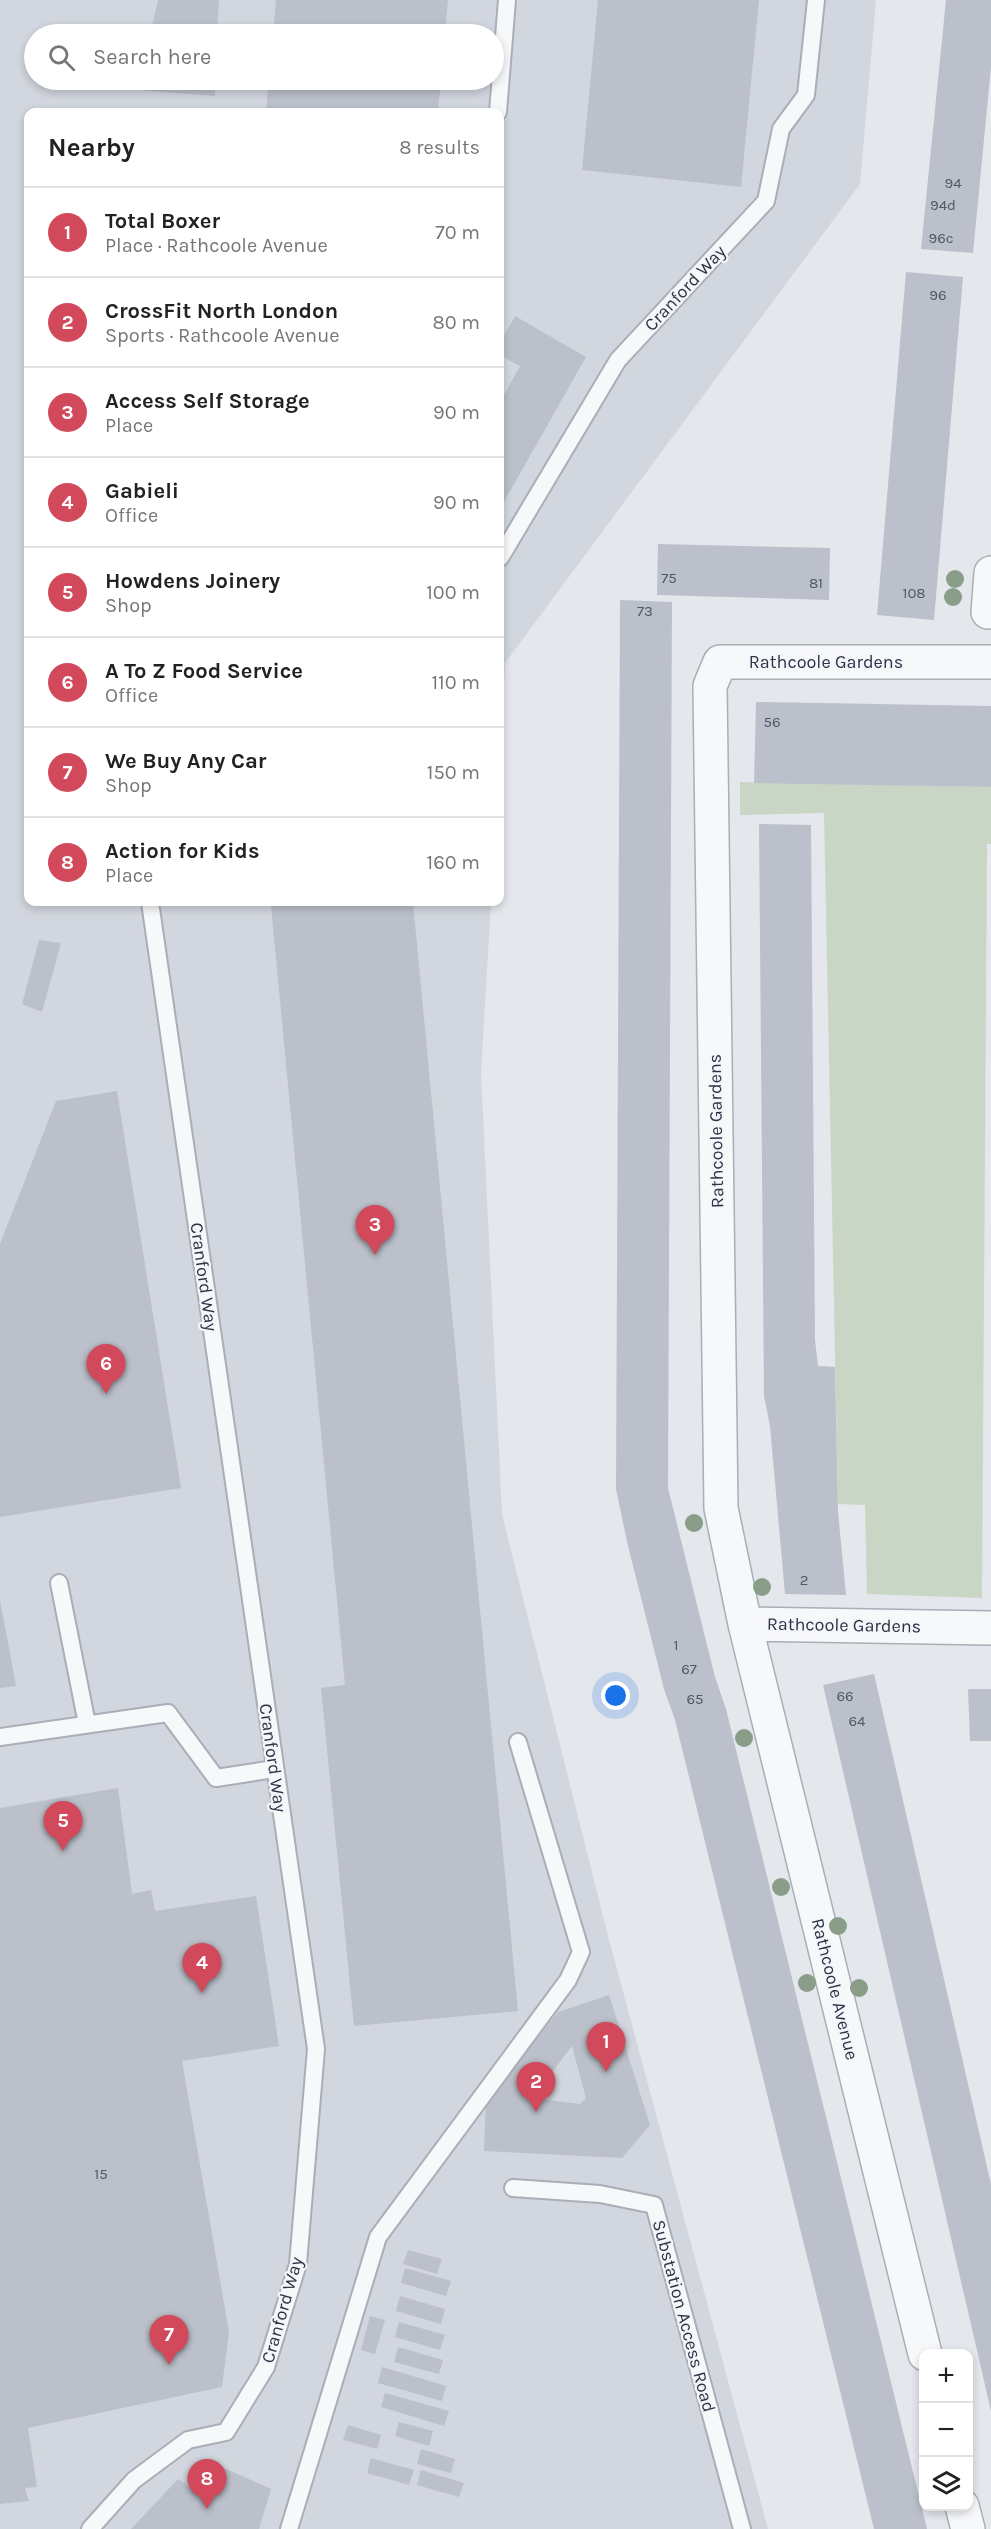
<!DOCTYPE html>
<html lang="en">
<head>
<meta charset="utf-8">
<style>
  :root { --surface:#fff; --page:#f2f2f2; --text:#222; --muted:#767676; --line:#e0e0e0; --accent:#d1495b }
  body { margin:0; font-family:Karla,sans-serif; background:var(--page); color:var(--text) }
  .controls { position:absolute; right:18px; bottom:18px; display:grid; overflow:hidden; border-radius:12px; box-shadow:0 3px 9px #0003 }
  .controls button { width:54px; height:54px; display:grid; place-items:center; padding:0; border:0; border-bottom:2px solid var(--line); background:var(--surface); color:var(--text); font:30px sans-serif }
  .you { position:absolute; left:616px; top:1696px; width:21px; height:21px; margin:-15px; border:4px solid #fff; border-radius:50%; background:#1a73e8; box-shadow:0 0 0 9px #1a73e833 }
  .badge { display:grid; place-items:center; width:39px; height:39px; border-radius:50%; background:var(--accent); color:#fff; font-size:20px; font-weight:700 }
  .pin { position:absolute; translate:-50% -50px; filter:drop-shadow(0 2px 3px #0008) }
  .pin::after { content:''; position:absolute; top:32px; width:21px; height:18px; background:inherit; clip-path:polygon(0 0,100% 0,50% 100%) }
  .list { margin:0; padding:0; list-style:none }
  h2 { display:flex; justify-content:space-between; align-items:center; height:78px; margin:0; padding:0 24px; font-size:26px }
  h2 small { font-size:20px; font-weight:400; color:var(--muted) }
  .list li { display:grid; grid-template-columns:39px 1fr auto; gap:18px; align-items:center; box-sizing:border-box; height:90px; padding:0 24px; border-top:2px solid var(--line) }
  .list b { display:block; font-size:22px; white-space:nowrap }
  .list p { margin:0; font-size:20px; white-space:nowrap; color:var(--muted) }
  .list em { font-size:20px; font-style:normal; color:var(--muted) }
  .icon { flex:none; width:33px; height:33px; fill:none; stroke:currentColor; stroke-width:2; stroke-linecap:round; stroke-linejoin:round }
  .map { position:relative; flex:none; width:991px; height:2529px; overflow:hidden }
  .search { position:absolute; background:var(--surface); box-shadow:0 3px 9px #0003; left:24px; top:24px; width:480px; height:66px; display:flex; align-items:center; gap:15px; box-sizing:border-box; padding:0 21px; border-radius:33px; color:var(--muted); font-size:22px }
  .panel { position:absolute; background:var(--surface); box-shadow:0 3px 9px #0003; left:24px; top:108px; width:480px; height:798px; border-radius:12px }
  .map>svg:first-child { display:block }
</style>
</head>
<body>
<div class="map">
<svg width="991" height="2529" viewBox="0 0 991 2529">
  <rect width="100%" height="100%" fill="#e4e7ec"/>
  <path fill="#d2d6de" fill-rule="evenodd" d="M0,0H876L860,184L505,663L500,754V112H28V902H491L481,1073L502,1514L608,1936L768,2529H0ZM34,34H494V80H34Z"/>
  <path fill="#c9d6c5" d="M740,782L991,787V844H987L982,1598L867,1594L865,1505L838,1504L824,813L740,815Z"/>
  <path fill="#bbc0ca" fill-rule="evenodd" d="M158,0H219L217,34H150Z
    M276,0H448L445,34H273Z
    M598,0H759L741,187L582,170Z
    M946,0H991V67L973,253L921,249Z
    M141,80H215V96L138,90Z
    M269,80H441L438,112H266Z
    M906,272L963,277L934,620L877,615Z
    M515,316L586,357L500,509V402L520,366L500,355V343Z
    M658,544L830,548L829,600L657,595Z
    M620,600L672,602L668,1488L715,1677L726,1709L927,2529H874L675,1720L664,1689L628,1546L616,1489Z
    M756,702L991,706V787L754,783Z
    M759,824L811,825L815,1340L818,1366L835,1367L838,1512L846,1595L785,1594L770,1426L764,1396Z
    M320,902H413L518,2011L354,2026L321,1688L345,1685L271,906Z
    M39,940L61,943L42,1012L22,1004Z
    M117,1091L181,1488L0,1517V1244L56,1101Z
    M0,1600L16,1686L0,1688Z
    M874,1674L991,2184V2411L823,1685Z
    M968,1689H991V1741H970Z
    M118,1788L132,1894L151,1890L155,1911L256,1896L279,2046L182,2061L229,2332L222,2387L28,2428L37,2487L25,2488L29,2501L0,2504V1808Z
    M609,1995L650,2125L622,2158L484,2151L486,2101L558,2012ZM572,2046L586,2098L580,2104L532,2098Z
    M408,2250L442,2259L437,2274L403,2264Z
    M405,2268L451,2281L446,2296L401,2283Z
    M400,2296L445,2309L441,2324L396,2311Z
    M370,2316L385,2320L375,2354L361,2350Z
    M399,2322L445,2335L440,2350L395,2337Z
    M398,2347L443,2360L439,2374L394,2362Z
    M382,2367L446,2386L442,2401L378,2383Z
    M385,2393L449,2411L444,2426L381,2407Z
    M399,2422L433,2431L429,2446L395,2436Z
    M348,2425L381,2435L377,2449L343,2440Z
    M421,2449L455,2459L451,2473L417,2464Z
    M371,2458L414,2470L409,2485L367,2473Z
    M217,2465L271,2489L259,2529H131L178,2479L192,2489Z
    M421,2470L464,2483L459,2497L417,2485Z"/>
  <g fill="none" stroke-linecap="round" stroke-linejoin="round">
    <g stroke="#a9aeb7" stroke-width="20">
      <path id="service" d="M498,112L507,0
        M500,558L618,360L766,201L781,129L806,95L816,0
        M59,1583L87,1724
        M0,1737L168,1713L216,1778L274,1769
        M513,2188L600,2194L654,2205L742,2529
        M90,2529L134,2480L188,2440L226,2432L266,2367L298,2264L316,2049L150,902
        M289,2529L378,2237L568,1980L581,1952L518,1742"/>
    </g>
    <g stroke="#a9aeb7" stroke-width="36">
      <path id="minor" d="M988,612L991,573
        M745,1624L991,1628
        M925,2354L745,1624L721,1508L710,686L720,662H991
        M962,2506L968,2529"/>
    </g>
    <use href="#service" stroke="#f7f8fa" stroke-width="16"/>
    <use href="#minor" stroke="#f7f8fa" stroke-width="33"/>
  </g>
  <g fill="#899d89">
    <circle cx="955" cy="579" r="9"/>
    <circle cx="953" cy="597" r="9"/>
    <circle cx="694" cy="1523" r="9"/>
    <circle cx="762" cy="1587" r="9"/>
    <circle cx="744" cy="1738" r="9"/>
    <circle cx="781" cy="1887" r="9"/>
    <circle cx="838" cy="1926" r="9"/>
    <circle cx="807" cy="1983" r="9"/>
    <circle cx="859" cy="1988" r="9"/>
  </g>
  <g text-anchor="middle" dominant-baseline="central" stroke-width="4.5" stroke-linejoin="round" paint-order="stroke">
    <g font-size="15" fill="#4f5766">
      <text x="953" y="183">94</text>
      <text x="943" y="205">94d</text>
      <text x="941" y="238">96c</text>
      <text x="938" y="295">96</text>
      <text x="669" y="578">75</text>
      <text x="816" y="583">81</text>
      <text x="914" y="593">108</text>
      <text x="645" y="611">73</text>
      <text x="772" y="722">56</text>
      <text x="804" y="1580">2</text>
      <text x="676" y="1645">1</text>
      <text x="689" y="1669">67</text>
      <text x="845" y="1696">66</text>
      <text x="695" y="1699">65</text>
      <text x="857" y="1721">64</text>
      <text x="101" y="2174">15</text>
    </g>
    <g font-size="18" fill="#2b3445" stroke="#f4f6f9">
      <text transform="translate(685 288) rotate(-47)">Cranford Way</text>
      <text x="826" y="662">Rathcoole Gardens</text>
      <text transform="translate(716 1131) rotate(-91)">Rathcoole Gardens</text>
      <text transform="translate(204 1277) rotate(82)">Cranford Way</text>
      <text transform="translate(844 1625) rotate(1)">Rathcoole Gardens</text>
      <text transform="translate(273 1758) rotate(82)">Cranford Way</text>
      <text transform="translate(835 1989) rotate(76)">Rathcoole Avenue</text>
      <text transform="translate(282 2310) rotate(-74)">Cranford Way</text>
      <text transform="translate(684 2316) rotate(75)">Substation Access Road</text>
    </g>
  </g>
</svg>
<div class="controls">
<button>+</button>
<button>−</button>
<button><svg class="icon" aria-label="layers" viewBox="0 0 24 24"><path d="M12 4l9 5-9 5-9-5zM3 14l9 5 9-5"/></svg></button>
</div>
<div class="you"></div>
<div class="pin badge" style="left:606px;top:2072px">1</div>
<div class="pin badge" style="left:536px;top:2112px">2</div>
<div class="pin badge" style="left:375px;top:1255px">3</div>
<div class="pin badge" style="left:202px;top:1993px">4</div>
<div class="pin badge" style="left:63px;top:1851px">5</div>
<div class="pin badge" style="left:106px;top:1394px">6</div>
<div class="pin badge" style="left:169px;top:2365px">7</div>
<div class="pin badge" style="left:207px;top:2509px">8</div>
<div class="search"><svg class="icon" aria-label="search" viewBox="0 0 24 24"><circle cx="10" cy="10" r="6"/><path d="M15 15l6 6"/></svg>Search here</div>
<section class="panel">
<h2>Nearby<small>8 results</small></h2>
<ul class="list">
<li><span class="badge">1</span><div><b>Total Boxer</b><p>Place · Rathcoole Avenue</p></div><em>70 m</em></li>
<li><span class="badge">2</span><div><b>CrossFit North London</b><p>Sports · Rathcoole Avenue</p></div><em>80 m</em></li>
<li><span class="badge">3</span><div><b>Access Self Storage</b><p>Place</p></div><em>90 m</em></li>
<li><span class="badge">4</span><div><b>Gabieli</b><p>Office</p></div><em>90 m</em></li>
<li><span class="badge">5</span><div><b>Howdens Joinery</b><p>Shop</p></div><em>100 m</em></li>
<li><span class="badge">6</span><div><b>A To Z Food Service</b><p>Office</p></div><em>110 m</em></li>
<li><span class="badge">7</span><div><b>We Buy Any Car</b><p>Shop</p></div><em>150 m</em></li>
<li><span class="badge">8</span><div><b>Action for Kids</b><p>Place</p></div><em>160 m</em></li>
</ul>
</section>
</div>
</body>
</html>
